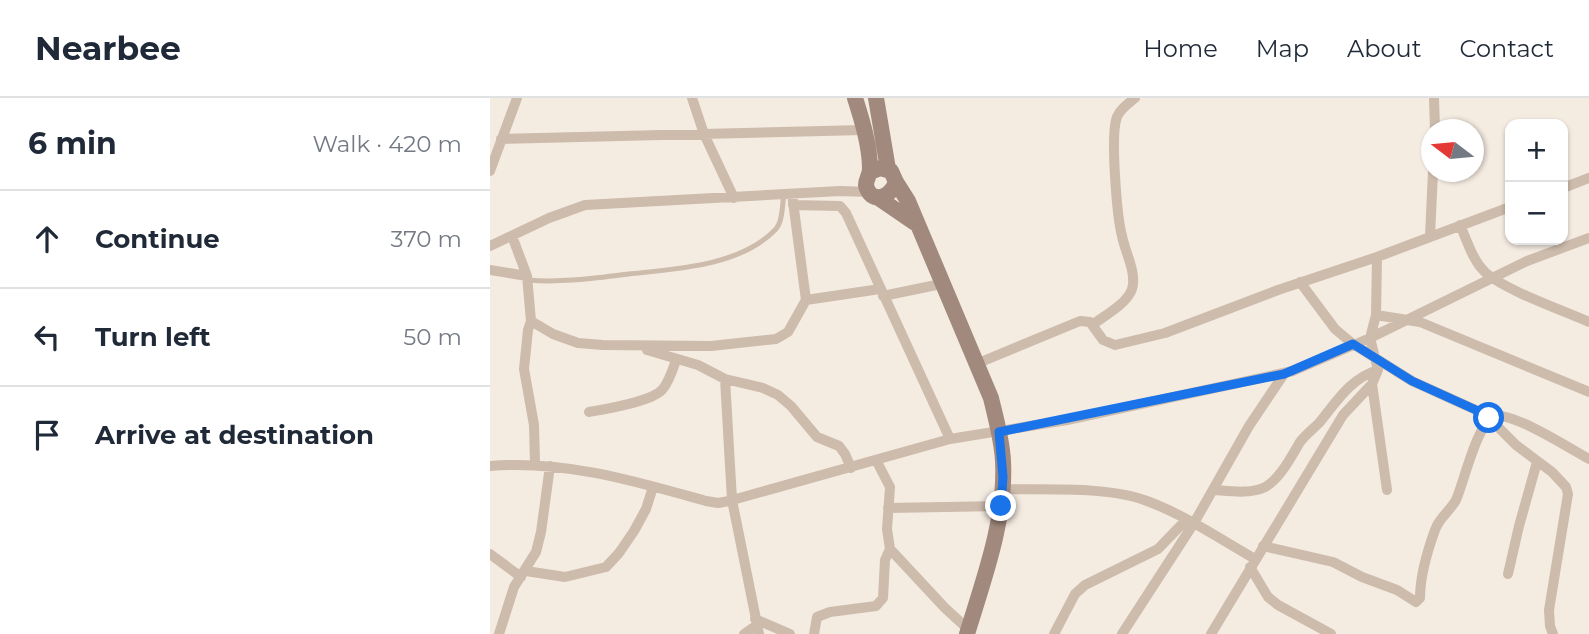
<!DOCTYPE html>
<html lang="en">
<head>
<meta charset="utf-8">
<style>
  :root { --surface:#fff; --page:#f6f6f7; --text:#1f2937; --muted:#747a83; --line:#e0e1e3 }
  body { margin:0; font-family:Montserrat,sans-serif; background:var(--page); color:var(--text) }
  .controls { position:absolute; right:21px; top:21px; display:grid; overflow:hidden; border-radius:14px; box-shadow:0 2px 5px #0004 }
  .controls button { width:63px; height:63px; display:grid; place-items:center; padding:0; border:0; border-bottom:2px solid var(--line); background:var(--surface); color:var(--text); font:35px sans-serif }
  .compass { position:absolute; left:931px; top:21px; width:63px; height:63px; border-radius:50%; background:var(--surface); box-shadow:0 2px 5px #0004; rotate:286deg }
  .stop { position:absolute; width:21px; height:21px; margin:-16px; border:5px solid #1a73e8; border-radius:50%; background:#fff }
  .stop.end { background:#1a73e8; border-color:#fff; box-shadow:0 2px 7px #0008 }
  .list { margin:0; padding:0; list-style:none }
  h2 { display:flex; justify-content:space-between; align-items:center; height:91px; margin:0; padding:0 28px; font-size:30px }
  h2 small { font-size:23px; font-weight:400; color:var(--muted) }
  .list li { display:grid; grid-template-columns:46px 1fr auto; gap:21px; align-items:center; box-sizing:border-box; height:98px; padding:0 28px; border-top:2px solid var(--line) }
  .list b { display:block; font-size:26px; white-space:nowrap }
  .list em { font-size:23px; font-style:normal; color:var(--muted) }
  .icon { flex:none; width:38px; height:38px; fill:none; stroke:currentColor; stroke-width:2; stroke-linecap:round; stroke-linejoin:round }
  .map { position:relative; flex:none; width:1099px; height:536px; overflow:hidden }
  header { display:flex; align-items:center; gap:42px; box-sizing:border-box; height:98px; padding:0 35px; background:var(--surface); border-bottom:2px solid var(--line) }
  header strong { font-size:33px }
  nav { display:flex; gap:38px; margin-inline-start:auto; font-size:24px }
  main { display:flex }
  aside { flex:1; background:var(--surface) }
  .map>svg:first-child { display:block }
</style>
</head>
<body>
<header>
<strong>Nearbee</strong>
<nav><a>Home</a><a>Map</a><a>About</a><a>Contact</a></nav>
</header>
<main>
<aside>
<h2>6 min<small>Walk · 420 m</small></h2>
<ul class="list">
<li><svg class="icon" aria-label="ahead" viewBox="0 0 24 24"><path d="M12 20V5M6 11l6-6 6 6"/></svg><div><b>Continue</b></div><em>370 m</em></li>
<li><svg class="icon" aria-label="left" viewBox="0 0 24 24"><path d="M17 20v-9H6M10 6l-5 5 5 5"/></svg><div><b>Turn left</b></div><em>50 m</em></li>
<li><svg class="icon" aria-label="arrive" viewBox="0 0 24 24"><path d="M6 21V4h12l-3 4 3 4H6"/></svg><div><b>Arrive at destination</b></div></li>
</ul>
</aside>
<div class="map">
<svg width="1099" height="536" viewBox="0 0 1099 536">
  <rect width="100%" height="100%" fill="#f4ebe1"/>
  <g fill="none" stroke-linecap="round" stroke-linejoin="round">
    <path stroke="#cdbbac" stroke-width="5" d="M38,182C72,185 105,180 139,176C186,171 250,168 285,132C293,124 292,107 294,96"/>
    <path stroke="#cdbbac" stroke-width="10" d="M202,0L214,36L244,100
      M944,0L945,32
      M11,41L373,32
      M0,73L27,0
      M1073,90L1099,80
      M303,107L350,108L356,115L460,341
      M970,127C977,142 983,164 996,175C1017,193 1072,212 1099,224
      M22,138L37,178L41,223L38,232L34,271L44,327L45,366
      M940,138L943,74
      M0,148L59,120L95,107L350,93L379,94
      M0,172L37,178
      M810,184L845,231L863,246L922,283L986,312L999,320L1026,347L1062,374L1076,389L1078,396L1059,512L1060,528L1063,536
      M393,198L451,186
      M316,202L390,191
      M886,217L930,224L1099,294
      M41,223L63,236L88,245L113,247L221,248L286,241L298,234L316,202L302,96
      M602,227C614,218 637,206 642,191C647,175 635,154 632,138C627,119 620,36 627,19C630,11 638,6 645,0
      M157,252L208,267L235,281L273,290L288,297L301,308L327,339L349,348L355,356L361,370
      M486,266L590,223L600,224L613,242L625,247L675,235L788,192L887,159L1020,109
      M235,281L242,402L269,536
      M882,286L897,392
      M99,314C116,311 160,304 172,292C179,284 183,271 186,262
      M386,362L400,389L397,431L400,451L455,510L479,532
      M0,368C75,362 145,383 216,403L228,405L239,403L460,341L577,322L803,273L880,240L1037,163L1099,140
      M512,391C555,392 618,388 657,403C695,417 730,441 765,461
      M724,392C739,393 759,396 773,390C789,383 801,359 810,344C815,337 823,331 829,325C847,303 861,280 888,272
      M398,410L511,408
      M773,448L843,464L872,479L907,492L926,504L930,500C930,477 937,454 945,432C949,420 960,413 966,402C974,385 988,319 1007,318C1026,316 1081,351 1099,361
      M0,456L31,479
      M760,469L778,499L788,507L841,536
      M36,473L75,479L116,469L129,455L144,433L156,411L163,389
      M1018,476L1029,428L1047,364
      M265,521L300,536
      M9,536L24,489L46,454L51,434L60,368
      M254,536L267,527
      M324,536L327,519L340,514L386,508L393,500L395,462L400,451
      M564,536L585,496L595,487L668,451L696,422
      M632,536L704,425L759,328L794,276
      M721,536L853,317L882,286L888,272L880,240L886,217L887,159"/>
    <path stroke="#a18a7d" stroke-width="16" d="M365,0C372,22 380,48 380,71C380,77 376,81 376,87C380,107 401,100 406,84L401,73L390,70L380,74
      M386,0L398,71
      M406,84L418,103L501,300C506,321 512,342 513,363C516,422 494,480 477,536
      M387,99L425,125"/>
  </g>
  <g fill="none" stroke-linecap="round" stroke-linejoin="round">
    <path stroke="#1a73e8" stroke-width="9" d="M511,408L513,379L509,334L794,276L863,246L922,283L986,312L999,320"/>
  </g>
</svg>
<div class="controls">
<button>+</button>
<button>−</button>
</div>
<svg class="compass" viewBox="-18 -18 36 36"><path d="M0-13l5 13h-10z" fill="#e53935"/><path d="M0 13l5-13h-10z" fill="#747a83"/></svg>
<div class="stop" style="left:999px;top:320px"></div>
<div class="stop end" style="left:511px;top:408px"></div>
</div>
</main>
</body>
</html>
